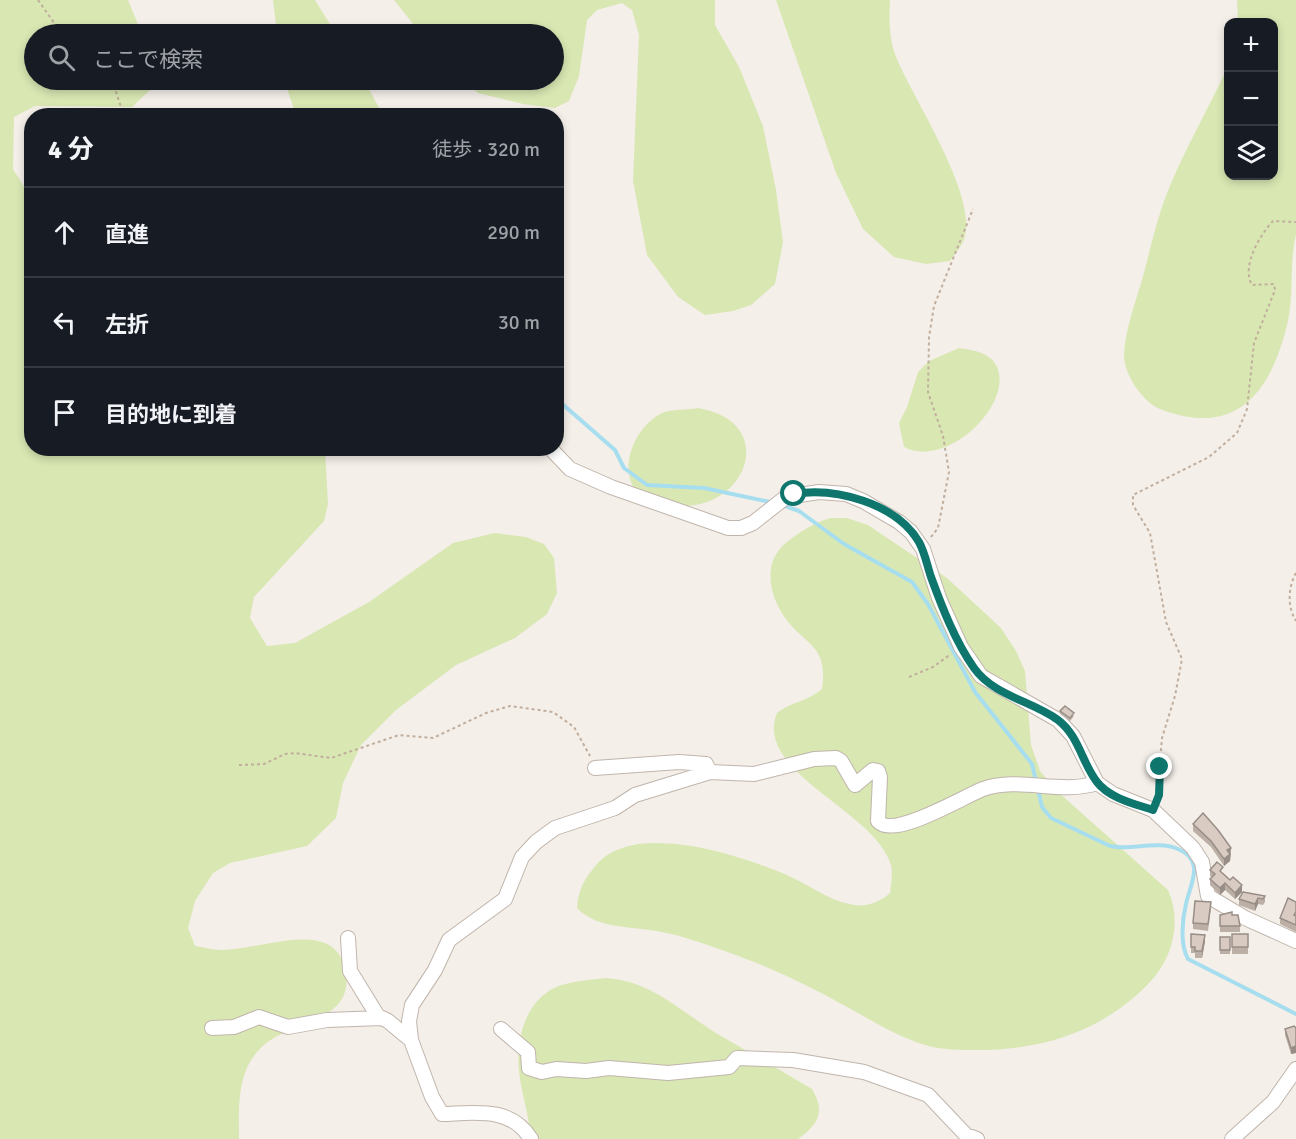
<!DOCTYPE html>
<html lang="ja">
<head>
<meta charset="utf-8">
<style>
  :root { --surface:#171b24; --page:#242831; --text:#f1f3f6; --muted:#9ea1a6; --line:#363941 }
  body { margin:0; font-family:Signika,"Noto Sans JP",sans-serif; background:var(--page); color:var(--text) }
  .controls { position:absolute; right:18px; top:18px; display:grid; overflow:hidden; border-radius:12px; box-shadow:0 3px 9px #0003 }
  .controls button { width:54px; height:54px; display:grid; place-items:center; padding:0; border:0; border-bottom:2px solid var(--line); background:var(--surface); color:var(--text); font:30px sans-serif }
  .stop { position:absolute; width:18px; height:18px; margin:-14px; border:4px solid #0f766e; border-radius:50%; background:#fff }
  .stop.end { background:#0f766e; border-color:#fff; box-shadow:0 2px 6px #0008 }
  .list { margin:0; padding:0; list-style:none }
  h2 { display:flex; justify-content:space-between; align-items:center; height:78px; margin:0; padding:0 24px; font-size:26px }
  h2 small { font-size:20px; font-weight:400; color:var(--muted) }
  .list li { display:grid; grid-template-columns:39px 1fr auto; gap:18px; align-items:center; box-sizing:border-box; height:90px; padding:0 24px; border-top:2px solid var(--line) }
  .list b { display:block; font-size:22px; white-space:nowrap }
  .list em { font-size:20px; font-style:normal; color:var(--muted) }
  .icon { flex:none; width:33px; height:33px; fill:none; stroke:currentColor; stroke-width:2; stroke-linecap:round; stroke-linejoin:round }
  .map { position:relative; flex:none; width:1296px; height:1139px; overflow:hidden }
  .search { position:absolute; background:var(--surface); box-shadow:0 3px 9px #0003; left:24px; top:24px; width:540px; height:66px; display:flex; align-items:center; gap:15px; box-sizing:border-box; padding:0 21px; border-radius:33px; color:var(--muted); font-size:22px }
  .panel { position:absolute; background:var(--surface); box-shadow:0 3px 9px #0003; left:24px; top:108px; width:540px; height:348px; border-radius:24px }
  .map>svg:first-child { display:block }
</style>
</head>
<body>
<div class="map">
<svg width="1296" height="1139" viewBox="0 0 1296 1139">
  <rect width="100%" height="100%" fill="#f4efe9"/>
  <path fill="#d9e7b3" d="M0,0H128L142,34H34V80H150V90L132,107L35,106L14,117L13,169L31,198L32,448L325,449L328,504L324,521L254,597L250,618L267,646L295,643L369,602L453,543L495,533L526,537L544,544L554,558L557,593L547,614L515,638L456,665L396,710L361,745L343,783L336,818L307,846L230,863L213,873L195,901L188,928L195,946C204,947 213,950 222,950C251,950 301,931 327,944C338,949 345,962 346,973C353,1023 291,1021 264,1045C236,1069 239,1106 239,1139H0Z
    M273,0H315L336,34H277Z
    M394,0H715V25L739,67L763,126L776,190L783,242L775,284L751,305L733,311L705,315L678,297L647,255L633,181L639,35L632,10L622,3L597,10L587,20L579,76L569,101L555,108L523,104L478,93L464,80H554V34H421Z
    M776,0H890C889,19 889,41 897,59C913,99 982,201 963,242C960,248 954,255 950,261L926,264L894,257L863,229L836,173Z
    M1237,0H1296V235C1289,263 1294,293 1288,321C1272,391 1237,439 1160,409C1143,402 1124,375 1124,355C1125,331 1135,303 1142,280C1150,251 1156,221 1167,193C1184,150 1209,108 1228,66V176H1274V22H1238Z
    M284,80H364L383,115H296Z
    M959,348C972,350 989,352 996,365C1016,402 948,470 904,447L899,423L907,407L918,372L929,361Z
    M698,408C786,422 743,528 655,502C610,489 629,429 662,413C671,409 688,410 698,408Z
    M831,518H847L868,525L947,578L1001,628L1016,651L1025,671L1031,745L1040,771L1058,792L1168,890C1182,921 1173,958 1150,982C1105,1030 1044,1050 979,1050C961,1050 942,1050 925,1045C896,1036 873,1021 847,1007C807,984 763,964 719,949C700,942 682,936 662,932C635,926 597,930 577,908C578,889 585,878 597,864C637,820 741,856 787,875C808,884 826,899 849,904C864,908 879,903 890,893C891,884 893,873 891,865C875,810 753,773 777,713C792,701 807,702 822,689C824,675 824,661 815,649C808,640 797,633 789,623C770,600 760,563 787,542C801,531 815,522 831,518Z
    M606,978C651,981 679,1010 716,1033C748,1052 780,1070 812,1089C826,1113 818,1124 798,1139H530C530,1115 521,1094 519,1071C516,1041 524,1005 552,989C568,981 589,980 606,978Z"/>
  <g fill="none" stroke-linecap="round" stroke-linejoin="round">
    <path stroke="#a7deef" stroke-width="4" d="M560,402L615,450L624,468L647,485L704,488L775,503
      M782,505L799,511L844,544L912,582L928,604L975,692L1032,764L1042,807L1051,818L1110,846C1132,851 1156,840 1178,849C1206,861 1190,884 1186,904C1182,920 1180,945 1188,959L1296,1014"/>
    <g stroke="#c0b5ac" stroke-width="16">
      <path id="minor" d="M550,448L570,469L611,487L728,528H741L753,523L786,497L819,492L846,494L863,501L899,522L911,532L923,549L939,598L961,647L981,676L1058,720L1073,736L1097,783L1113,794L1153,810L1193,848L1202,862L1208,896L1245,918L1296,941
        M595,768L679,762L706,764L710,772
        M348,938L350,971L379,1018
        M212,1028L234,1027L259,1017L288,1027L327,1020L382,1018L388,1021L411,1040L432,1097L442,1114C475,1113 511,1106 531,1139
        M501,1029L528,1052L529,1068L542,1072L556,1069L586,1071L609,1068L668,1073L729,1067L737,1058L793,1060L864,1072L928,1095L966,1135L977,1139
        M411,1040L409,1021L412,1005L435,970L449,940L505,899L522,857L536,842L555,828L615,808L635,795L710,772L754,774L814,759L836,758L841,761L855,785L873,770L878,771L880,777L878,821C893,840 964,796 983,789C1019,776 1060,795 1097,783
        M1232,1139L1273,1102L1296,1069"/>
    </g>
    <path stroke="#c1ae9d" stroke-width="2" stroke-dasharray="3 3" stroke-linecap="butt" d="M38,0L62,34
      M112,80L124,116
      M931,537L938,528L949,472L943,436L928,392L929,337L934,306L973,209
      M1296,573C1288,587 1287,607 1296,621
      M909,677L933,667L951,654
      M239,765L264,764L285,754L295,753L331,758L399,735L433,738L486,713L510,706L553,712L574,727L590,756
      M1157,799L1162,738L1175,696L1182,659L1166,622L1150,533L1133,505V495L1209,457L1237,433L1247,409L1254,343L1275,290L1274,284L1252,285C1241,266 1260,235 1273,221L1296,222"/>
    <use href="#minor" stroke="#fff" stroke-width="14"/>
  </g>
  <path fill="#bbafa6" d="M1060,711L1074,716L1070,721L1060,714Z
    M1193,824L1231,854L1230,861L1224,866L1211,847L1193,831Z
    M1210,870L1223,873L1242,892L1235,899L1225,890L1220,895L1210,885V879L1212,877L1210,876Z
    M1265,896V902L1263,905L1258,904L1255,911L1239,905V899Z
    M1296,902V932L1280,924V918Z
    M1211,908L1208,931L1193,929V923Z
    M1220,915H1232L1240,926V932H1220Z
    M1191,934L1205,941L1202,958H1195V953H1191Z
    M1232,934H1248V954H1232Z
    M1220,937H1230V954H1220Z
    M1296,1028V1053L1291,1054L1285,1035V1029Z"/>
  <path fill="#988e87" d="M1231,848L1230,861L1224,866V859L1227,850Z
    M1225,883V890L1220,895V888Z
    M1242,885V892L1235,899V893Z
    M1258,898V904L1255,911V904Z
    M1205,935V941L1202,958V951Z
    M1296,1046V1053L1291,1054V1048Z"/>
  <path fill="#d9cbc1" stroke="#988e87" stroke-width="1.5" d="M1065,706L1074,713L1070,718L1060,711Z
    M1203,813L1218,830L1231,848L1227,850L1230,854L1224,859L1211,841L1193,824Z
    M1217,862L1223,867L1220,871L1230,880L1233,877L1242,885L1235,893L1225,883L1220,888L1210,879L1215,874L1210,870Z
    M1243,892L1265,896L1263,899L1258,898L1255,904L1239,899Z
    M1288,898L1296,902V912L1294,915L1296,916V925L1280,918Z
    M1195,901L1211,902L1208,924L1193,923Z
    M1232,912V915H1238L1240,926H1220V915Z
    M1191,934L1205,935L1202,951H1195V947H1191Z
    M1232,934H1248V947H1232Z
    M1220,937H1230V950H1220Z
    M1294,1026L1296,1028V1046L1291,1048L1285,1029Z"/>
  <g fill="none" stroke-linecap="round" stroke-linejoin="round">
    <path stroke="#0f766e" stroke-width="8" d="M794,494C835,487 896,503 919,542C925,553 927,565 931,577C942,607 955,641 974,668C994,696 1032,701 1058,720C1079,736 1082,763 1097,782C1109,798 1135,804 1153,810L1159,795L1160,767"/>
  </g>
</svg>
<div class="controls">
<button>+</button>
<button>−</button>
<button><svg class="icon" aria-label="layers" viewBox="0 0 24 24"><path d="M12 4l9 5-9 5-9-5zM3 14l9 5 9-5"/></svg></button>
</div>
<div class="stop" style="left:794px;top:494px"></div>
<div class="stop end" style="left:1160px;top:767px"></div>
<div class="search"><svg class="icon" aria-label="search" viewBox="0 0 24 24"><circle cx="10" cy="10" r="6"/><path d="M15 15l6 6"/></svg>ここで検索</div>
<section class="panel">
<h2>4 分<small>徒歩 · 320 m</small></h2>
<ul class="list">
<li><svg class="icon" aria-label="ahead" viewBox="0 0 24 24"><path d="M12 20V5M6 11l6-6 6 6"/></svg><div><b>直進</b></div><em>290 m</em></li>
<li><svg class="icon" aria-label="left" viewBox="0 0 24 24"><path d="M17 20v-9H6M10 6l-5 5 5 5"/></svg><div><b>左折</b></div><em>30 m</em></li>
<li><svg class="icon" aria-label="arrive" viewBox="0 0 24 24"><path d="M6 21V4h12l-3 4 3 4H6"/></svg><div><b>目的地に到着</b></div></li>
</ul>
</section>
</div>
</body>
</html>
